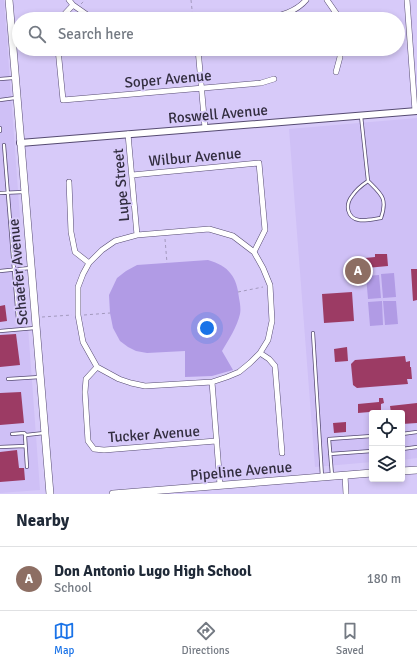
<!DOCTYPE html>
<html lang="en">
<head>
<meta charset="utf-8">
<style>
  :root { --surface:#fff; --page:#f2f2f3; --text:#1f2937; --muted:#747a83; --line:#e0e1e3; --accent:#1a73e8 }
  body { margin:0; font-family:Signika,sans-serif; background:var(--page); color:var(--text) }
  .controls { position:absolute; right:12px; bottom:12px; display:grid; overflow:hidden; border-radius:4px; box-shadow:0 2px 6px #0003 }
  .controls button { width:36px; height:36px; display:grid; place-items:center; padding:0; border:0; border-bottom:1px solid var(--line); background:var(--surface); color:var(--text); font:20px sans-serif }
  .you { position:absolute; left:207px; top:328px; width:14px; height:14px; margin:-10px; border:3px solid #fff; border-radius:50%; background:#1a73e8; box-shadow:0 0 0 6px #1a73e833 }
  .badge { display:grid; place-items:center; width:26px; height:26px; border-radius:50%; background:var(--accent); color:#fff; font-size:13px; font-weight:700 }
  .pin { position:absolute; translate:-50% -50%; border:2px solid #fff; box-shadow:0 1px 4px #0006 }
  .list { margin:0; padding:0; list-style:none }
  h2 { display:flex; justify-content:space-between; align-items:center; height:52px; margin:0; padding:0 16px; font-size:17px }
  h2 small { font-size:13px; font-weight:400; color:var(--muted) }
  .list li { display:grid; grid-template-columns:26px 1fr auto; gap:12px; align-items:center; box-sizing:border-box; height:64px; padding:0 16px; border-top:1px solid var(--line) }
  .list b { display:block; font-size:15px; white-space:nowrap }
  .list p { margin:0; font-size:13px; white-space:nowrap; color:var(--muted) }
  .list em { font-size:13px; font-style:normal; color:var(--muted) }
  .icon { flex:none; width:22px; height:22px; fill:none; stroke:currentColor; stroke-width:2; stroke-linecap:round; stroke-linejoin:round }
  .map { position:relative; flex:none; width:417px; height:494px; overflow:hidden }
  .search { position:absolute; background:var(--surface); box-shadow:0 2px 6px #0003; left:12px; right:12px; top:12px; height:44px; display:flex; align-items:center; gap:10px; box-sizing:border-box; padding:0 14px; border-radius:22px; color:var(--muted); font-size:15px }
  .sheet { height:116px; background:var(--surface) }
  nav { display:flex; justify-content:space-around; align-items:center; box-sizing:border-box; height:56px; border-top:1px solid var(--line); background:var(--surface); font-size:11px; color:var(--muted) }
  nav a { display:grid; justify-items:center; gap:2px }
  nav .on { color:var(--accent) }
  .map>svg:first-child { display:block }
</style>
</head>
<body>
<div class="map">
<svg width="417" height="494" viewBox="0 0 417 494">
  <rect width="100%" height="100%" fill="#d7caf9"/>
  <path fill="#cfc0f6" d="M0,0H4L40,490L0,493Z
    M417,118V458L402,460V413H372V462L315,467L289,129Z"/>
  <path fill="#b19be5" d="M208,260C229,266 237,277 239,298C240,303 241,309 240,314C237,327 229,339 222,351L233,370L212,376L185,377V351L147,353L136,351L128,347L120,341L113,328L110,313L109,295L117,278L126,271L137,265Z
    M394,273L396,297L383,298L381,274Z
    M379,275L381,298L368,299L366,276Z
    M382,301L383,325L370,326L368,302Z
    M383,301H396L398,324L385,325Z"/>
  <path fill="#9c3b64" d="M375,254H387L388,266L356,269L355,259L375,257Z
    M411,269H417V300L413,301Z
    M352,292L354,321L324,323L322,294Z
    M5,305L7,321L0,322V306Z
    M16,334L20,365L0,367V335Z
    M347,347L348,361L335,362L334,349Z
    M405,356L406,362L410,361V367H411L412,379H407L408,384L357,388L353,385L351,364L355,360Z
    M21,392L24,423L0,425V393Z
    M379,398H383L384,403L381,404V411L358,413V404L379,402Z
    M417,403V423L402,424V413H391L390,406Z
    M346,422V432L334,433L333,423Z
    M17,450L19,468H24L25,480L0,482V452Z"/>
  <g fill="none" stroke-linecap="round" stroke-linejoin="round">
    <g stroke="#564b72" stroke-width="4">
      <path id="service" d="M0,79L13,78
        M0,100L15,98
        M361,116L368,181C362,185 356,190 352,196C345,205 347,218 359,220C365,221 374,219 381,218C388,198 381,194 368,181
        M0,128V131
        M4,145L18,320
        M0,193L24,192
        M0,271L30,268
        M0,331L35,328
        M313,333L322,477
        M8,379L40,377
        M12,434L24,433L26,435
        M402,434L417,432
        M0,447L25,446
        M402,449L417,447
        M330,454L372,451
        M27,467L25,436L26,435L44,433
        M332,475L329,439L372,436"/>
    </g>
    <g stroke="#564b72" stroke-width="6">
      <path id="minor" d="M69,0L73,5L93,19
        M327,0L336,13V19
        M407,0L415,111
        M60,19L73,5
        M265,19C279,17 297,11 306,0
        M58,49L63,100L261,83L274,79
        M198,49L205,128
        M336,72L340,57L339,49
        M128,134L137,235
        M132,175L259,163L265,230L254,252
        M69,182L71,232L75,252L89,263
        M209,229L233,236L254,252L263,268L270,285L272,321L268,340L260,353L250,363L239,372L227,377L212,382L145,386L131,383L119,379L97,367L83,342L78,315V287L83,274L89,263L102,250L115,241L137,235Z
        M260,353L269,359L275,366L282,453
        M97,367L86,379L85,392L88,441L94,449L104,450L216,441
        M212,382L220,485
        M345,475L346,494"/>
    </g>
    <g stroke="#564b72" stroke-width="8">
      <path id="tertiary" d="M20,143L417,111"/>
    </g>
    <g stroke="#564b72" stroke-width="8">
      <path id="secondary" d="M9,0L50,494
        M402,471L417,470
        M113,494L372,473"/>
    </g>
    <path stroke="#a399be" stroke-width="1" stroke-dasharray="3 3" stroke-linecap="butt" d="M191,0L193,19
      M81,4L85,0
      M165,239L167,263
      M238,292L263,287
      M84,315L110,313
      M42,317L72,315"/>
    <use href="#service" stroke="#fff" stroke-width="2.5"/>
    <use href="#minor" stroke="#fff" stroke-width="5"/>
    <use href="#tertiary" stroke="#fff" stroke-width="6"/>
    <use href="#secondary" stroke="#fff" stroke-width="7"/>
  </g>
  <g text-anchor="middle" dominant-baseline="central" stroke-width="4" stroke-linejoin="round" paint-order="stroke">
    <g font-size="15" fill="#322d3f" stroke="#d7caf9">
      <text transform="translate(168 79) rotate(-5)">Soper Avenue</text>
      <text transform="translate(218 114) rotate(-5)">Roswell Avenue</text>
      <text transform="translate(195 157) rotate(-5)">Wilbur Avenue</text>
      <text transform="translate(121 185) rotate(-95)">Lupe Street</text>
      <text transform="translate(18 272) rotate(-95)">Schaefer Avenue</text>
      <text transform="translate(154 434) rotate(-4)">Tucker Avenue</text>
      <text transform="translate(241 471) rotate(-5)">Pipeline Avenue</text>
    </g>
  </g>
</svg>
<div class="controls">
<button><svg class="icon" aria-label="locate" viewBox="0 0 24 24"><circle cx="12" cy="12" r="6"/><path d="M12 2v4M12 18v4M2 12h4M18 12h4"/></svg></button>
<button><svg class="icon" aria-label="layers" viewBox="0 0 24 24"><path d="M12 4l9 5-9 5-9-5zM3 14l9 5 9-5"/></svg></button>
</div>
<div class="you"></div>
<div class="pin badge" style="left:358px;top:271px;background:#8d6e63">A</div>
<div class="search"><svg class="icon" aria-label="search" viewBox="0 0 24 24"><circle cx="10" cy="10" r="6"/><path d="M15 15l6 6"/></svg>Search here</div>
</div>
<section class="sheet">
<h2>Nearby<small></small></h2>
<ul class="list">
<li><span class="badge" style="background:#8d6e63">A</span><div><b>Don Antonio Lugo High School</b><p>School</p></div><em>180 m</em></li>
</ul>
</section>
<nav>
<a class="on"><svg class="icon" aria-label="map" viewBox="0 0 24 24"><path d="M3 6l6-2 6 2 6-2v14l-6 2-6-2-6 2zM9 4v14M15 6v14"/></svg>Map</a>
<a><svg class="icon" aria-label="directions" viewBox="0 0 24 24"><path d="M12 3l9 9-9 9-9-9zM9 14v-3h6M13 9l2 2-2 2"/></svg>Directions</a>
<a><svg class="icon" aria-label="saved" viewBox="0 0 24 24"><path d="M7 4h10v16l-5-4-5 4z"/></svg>Saved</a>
</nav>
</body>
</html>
